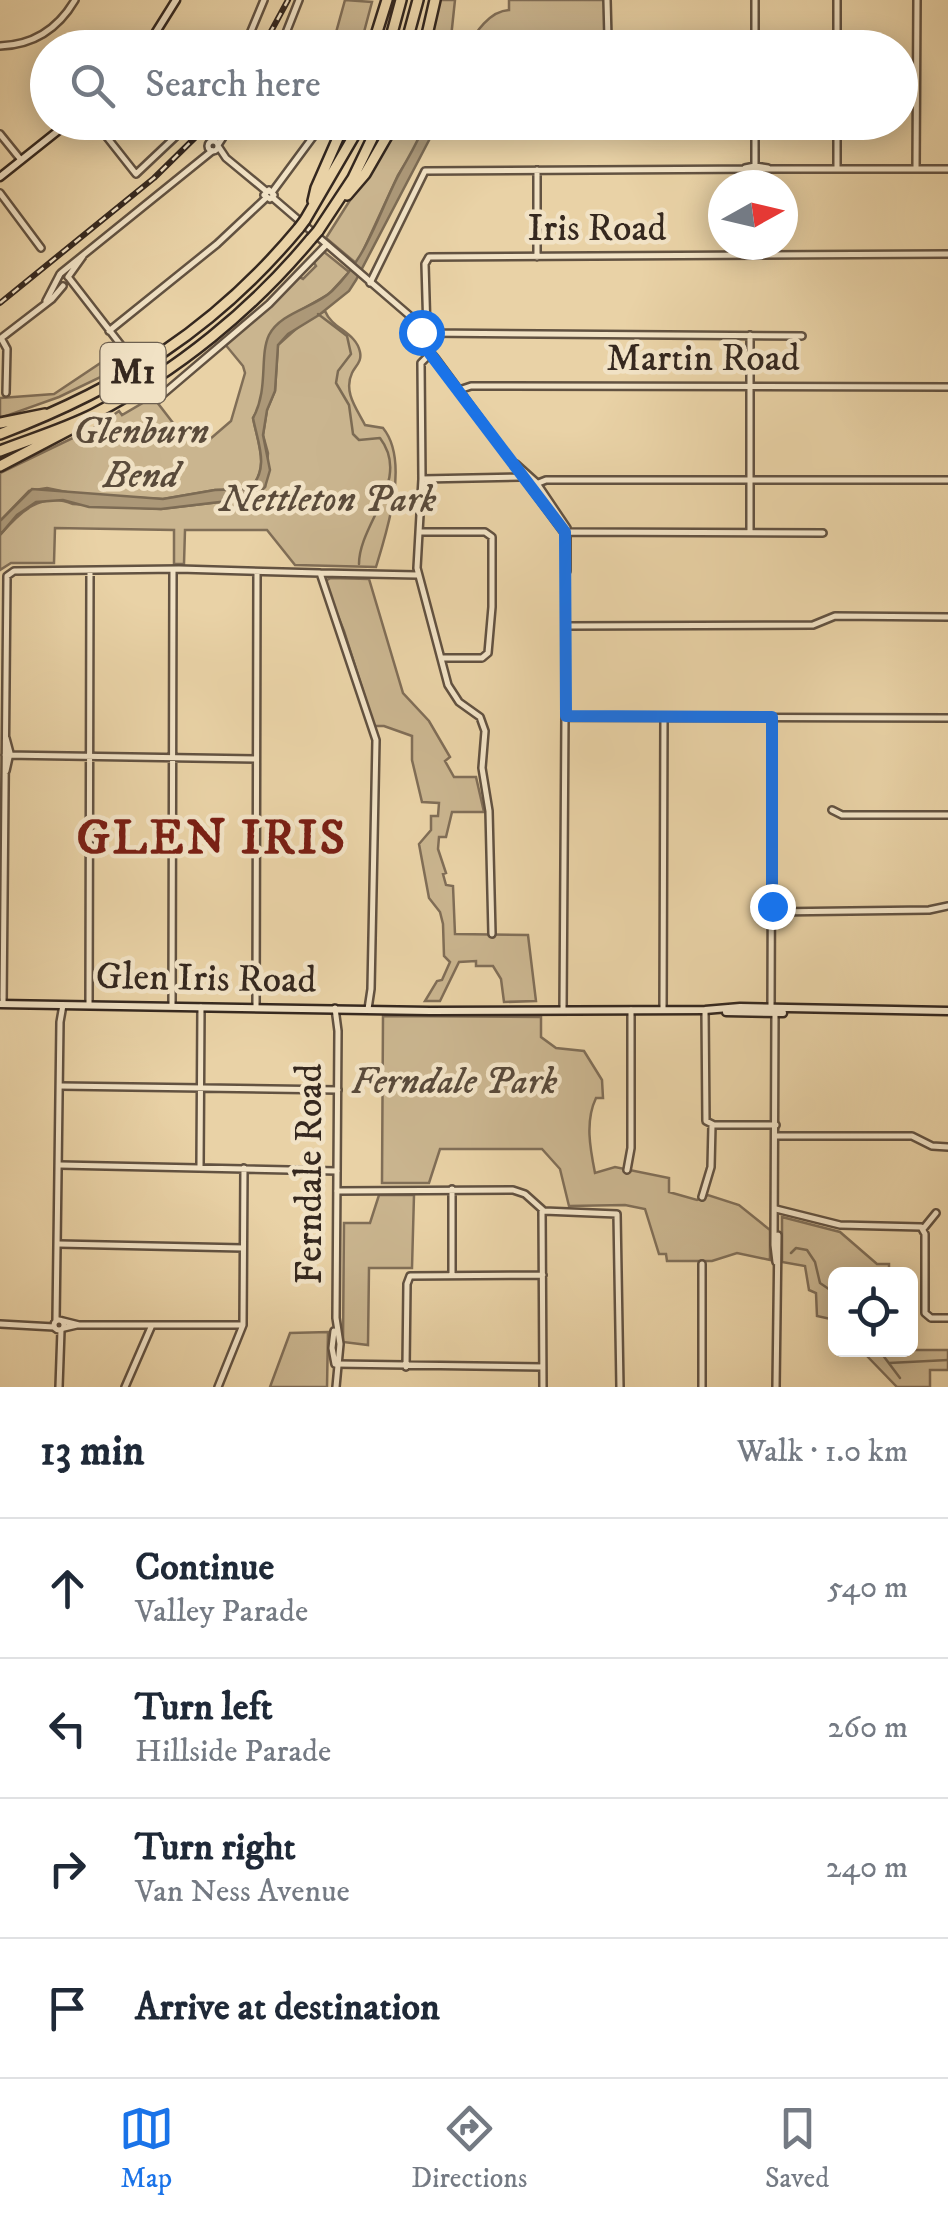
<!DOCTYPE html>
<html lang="en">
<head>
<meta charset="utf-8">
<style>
  :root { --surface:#fff; --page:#f6f6f7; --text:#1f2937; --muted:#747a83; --line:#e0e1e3; --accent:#1a73e8 }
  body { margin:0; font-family:"IM FELL DW Pica",serif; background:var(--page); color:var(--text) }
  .controls { position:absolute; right:30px; bottom:30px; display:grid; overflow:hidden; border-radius:15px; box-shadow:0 5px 25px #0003 }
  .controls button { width:90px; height:90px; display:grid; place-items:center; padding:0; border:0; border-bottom:2px solid var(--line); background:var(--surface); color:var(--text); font:50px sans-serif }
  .compass { position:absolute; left:708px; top:170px; width:90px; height:90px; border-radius:50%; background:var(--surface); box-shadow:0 5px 25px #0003; rotate:82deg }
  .stop { position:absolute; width:30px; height:30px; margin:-22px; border:8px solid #1a73e8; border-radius:50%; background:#fff }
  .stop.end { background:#1a73e8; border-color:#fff; box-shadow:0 2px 10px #0008 }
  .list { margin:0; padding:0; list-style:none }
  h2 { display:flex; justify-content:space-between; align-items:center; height:130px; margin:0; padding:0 40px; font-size:42px }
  h2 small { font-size:32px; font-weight:400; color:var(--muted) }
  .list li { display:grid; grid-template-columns:65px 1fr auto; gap:30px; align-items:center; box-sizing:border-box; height:140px; padding:0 40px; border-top:2px solid var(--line) }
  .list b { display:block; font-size:38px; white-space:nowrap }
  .list p { margin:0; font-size:32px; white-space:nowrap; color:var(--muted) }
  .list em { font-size:32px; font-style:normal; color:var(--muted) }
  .icon { flex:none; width:55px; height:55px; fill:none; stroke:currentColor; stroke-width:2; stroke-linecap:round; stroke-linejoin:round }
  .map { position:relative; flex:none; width:948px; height:1387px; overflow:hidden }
  .search { position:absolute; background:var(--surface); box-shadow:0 5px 25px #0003; left:30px; right:30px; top:30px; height:110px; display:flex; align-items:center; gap:25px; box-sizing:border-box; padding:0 35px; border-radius:55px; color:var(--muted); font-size:38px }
  .sheet { height:690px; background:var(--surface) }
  nav { display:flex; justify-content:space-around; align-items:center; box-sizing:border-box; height:140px; border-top:2px solid var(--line); background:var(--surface); font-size:28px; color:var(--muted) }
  nav a { display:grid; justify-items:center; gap:5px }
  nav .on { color:var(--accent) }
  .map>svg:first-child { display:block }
</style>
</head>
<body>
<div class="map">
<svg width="948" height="1387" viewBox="0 0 948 1387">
  <rect width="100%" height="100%" fill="#e9d2a6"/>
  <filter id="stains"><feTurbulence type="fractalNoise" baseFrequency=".002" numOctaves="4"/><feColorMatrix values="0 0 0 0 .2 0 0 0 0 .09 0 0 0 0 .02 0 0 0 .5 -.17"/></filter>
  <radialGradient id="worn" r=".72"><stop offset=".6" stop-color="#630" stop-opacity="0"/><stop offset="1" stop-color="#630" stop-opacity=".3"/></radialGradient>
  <path fill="#cab58f" stroke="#806e57" stroke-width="2.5" d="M345,0L372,2L360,47H332Z
    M440,0H455L450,47L428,48Z
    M509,0H605L606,47L468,48C475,32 490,11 509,10Z
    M399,123H425L417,145L398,175L357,264L326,238Z
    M323,251L349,272L329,294L285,319L265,378L261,404L253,418C258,444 270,468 250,489L215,490L163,499L81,495L47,488L29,491L0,521V473L98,426L119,411L122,415L153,397L180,432L184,429L188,432L196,425L209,440L231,421L245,373L243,366L224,343L299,277L303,279L316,266L313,261Z
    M325,311C332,329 356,332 360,352C362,362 356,365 352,373C343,392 357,409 365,425L383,428C410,461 387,531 376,567L295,565L267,530H185L184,564H174V530L55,528L54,563H11L0,570V535C20,512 41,491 73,504L161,509L253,498L265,487L268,453L263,435L267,410L275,391L278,345L306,320Z
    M117,352L121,357L103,367L107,374L59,397L0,418V398L54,394Z
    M331,578L369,579L403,693L429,721L450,757L445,761L454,777H476L484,812H452L446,837H439L438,849L446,873L443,874L446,885L453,886L455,934L528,935L536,1001L504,1002L501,979L493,966H476V961L459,962L440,1001H425L437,981L442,980L450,962L444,956L443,924L440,912L429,898L419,844L431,830V816H438L439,803L422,802L412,760V736L384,726H374L344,631L326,587L325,581Z
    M383,1016L541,1017V1037L556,1048L584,1051L602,1080L603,1098H596C585,1121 590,1148 595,1173L615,1167L669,1178V1192L697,1200L708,1195L739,1205L770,1230V1260L737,1253L712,1261H667L666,1254H659L645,1209L625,1205L569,1206L560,1169L542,1149H440L429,1183H382Z
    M379,1195H414L412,1268H369L368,1345L343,1342L344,1223H370Z
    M782,1217L840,1232L877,1264H889V1274H836L835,1320L817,1316L816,1293L809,1290L805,1266L782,1262Z
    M911,1325L912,1350H948V1370H930V1387H897L866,1355L865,1350H910Z
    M328,1332L327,1387H270L290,1333Z"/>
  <path fill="#ac9878" stroke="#7c6b54" stroke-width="2.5" d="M425,123H438L356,280L349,291L319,315L288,334L278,345L275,391L267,410L263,435L270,470L265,487L253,498L161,509L89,507L63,500L36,502L17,515L0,535V521L32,489L163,499L215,490L250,489C270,467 258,444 253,418C269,389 259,356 269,335C281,312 314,308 332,291C367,257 376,220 397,178C407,159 418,143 425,123Z"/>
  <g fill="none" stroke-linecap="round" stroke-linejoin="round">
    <path stroke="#7c6b54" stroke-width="2.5" d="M318,314L347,336L351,354L338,371L336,383L349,405L353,434L359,440L380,438C412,480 359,523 359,564
      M791,1253L796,1248L807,1250L815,1262L820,1283L836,1294
      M879,1350L900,1378
      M889,1363L948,1360"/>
    <g stroke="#625241" stroke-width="10">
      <path id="minor" d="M607,0L608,38L612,44L755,48V0
        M0,46C33,45 58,29 75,0
        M244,48L264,0
        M837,48V0
        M95,122L136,174L191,122
        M755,122V167
        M0,134L21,160
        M745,168L755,166L768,168
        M779,169H948
        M837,169V122
        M916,169L917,0
        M273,191L324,122
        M0,193L41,248
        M537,257V170
        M61,273L212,151
        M68,277L83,256
        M69,278L124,349
        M370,283L425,171L779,169
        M46,301L60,274
        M109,331L217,244L266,198
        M427,332L425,264L429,257L948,254
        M428,333L802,336
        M750,335V532
        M1,338L7,349L6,393
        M0,339L52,299L63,286
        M459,390L471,386L948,387
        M162,395L269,304L326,245
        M422,479L520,477
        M531,486L546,480H948
        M419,532H485L492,537V607L488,653L482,658H441
        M566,532L823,533
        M320,573L417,575
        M568,626L813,625L835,616L948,617
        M566,717L948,718
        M6,738L10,753L6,771
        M5,755L256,759
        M832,810L842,815H948
        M772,912L929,910L948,906
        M492,934L489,811L482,768L485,731L480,717L459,702L448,685L417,568L422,479L421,363L431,353L436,359L565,534
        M3,1004L7,576L14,571L179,569L320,573L376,740L371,989L368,1009
        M89,1005L90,571
        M172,1006L173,571
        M256,1007L257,572
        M771,1008L772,717
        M563,1010L566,570
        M663,1010L664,717
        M705,1010L706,1121L714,1125H776
        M60,1086L338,1090
        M776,1136H912L932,1146L948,1147
        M60,1165L337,1171
        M200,1167L201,1007
        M627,1170L631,1148V1010
        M337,1191L513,1190L525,1194L544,1211L617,1214L620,1387
        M702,1197L711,1167L712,1125
        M776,1209L840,1225L921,1227L925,1234V1313L931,1318H948
        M542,1211L543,1387
        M923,1229L936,1213
        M59,1244L243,1248
        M702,1264V1387
        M452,1275V1189
        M63,1321L79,1325H243
        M0,1324L54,1327
        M64,1328L77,1325
        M336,1364L543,1367
        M406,1367L407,1284L410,1276L543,1275
        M125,1387L152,1325
        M218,1387L243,1325L244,1168"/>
    </g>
    <g stroke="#625241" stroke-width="10">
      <path id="tertiary" d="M280,48L299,0
        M208 146a5 5 0 1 1 10 0a5 5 0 1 1-10 0Z
        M218,145L233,122
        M218,146L226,158L266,191
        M269,190L274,195L270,199L264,195Z
        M273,198L417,322L422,332
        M411,320L431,353
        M516,464L536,482L567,528V571
        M335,1008L338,1031L336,1318L340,1344L336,1387
        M775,1013L774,1245L776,1262
        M54 1325a5 5 0 1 1 10 0a5 5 0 1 1-10 0Z
        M56,1320L60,1022L63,1005
        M334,1331L332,1348L335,1364
        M59,1387L61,1330
        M776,1387L778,1235"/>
    </g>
    <g stroke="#35281f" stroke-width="11">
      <path id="secondary" d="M146,48L176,0
        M0,177L69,122
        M0,1004L430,1011L705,1010L740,1007L948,1011
        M726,1012L783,1013"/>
    </g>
    <g stroke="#35281f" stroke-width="14">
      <path id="motorway" d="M372,48L387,0
        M388,48L401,0
        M405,48L418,0
        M424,48L435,0
        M347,195L365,174L395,122
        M313,201L316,188L345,122
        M305,220L362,122
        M318,231L353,178L380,122
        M0,423L45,414
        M0,434C121,388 215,329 299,228
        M0,451C31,439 64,429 94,414C177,371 252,310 311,239
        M0,466L80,424"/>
    </g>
    <use href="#minor" stroke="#f1e2c5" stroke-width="5"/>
    <use href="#tertiary" stroke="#f1e2c5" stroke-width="5"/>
    <use href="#secondary" stroke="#f1e2c5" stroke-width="6"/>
    <use href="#motorway" stroke="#e9d2a6" stroke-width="9"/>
    <g stroke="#35281f" stroke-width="6">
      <path id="rail" d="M262,48L288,0
        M0,303L154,178L211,122"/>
    </g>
    <use href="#rail" stroke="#f1e2c5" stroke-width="2.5" stroke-dasharray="8" stroke-linecap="butt"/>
    <g stroke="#35281f" stroke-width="14" stroke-linecap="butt">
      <path id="motorway-bridge" d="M299,228L305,220
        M311,239L318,231"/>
    </g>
    <use href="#motorway-bridge" stroke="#e9d2a6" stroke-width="9"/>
  </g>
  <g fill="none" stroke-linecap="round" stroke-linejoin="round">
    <path stroke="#1a73e8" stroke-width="12" d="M421,332L420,340L428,351L565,532L566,716L772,717V906"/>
  </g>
  <g text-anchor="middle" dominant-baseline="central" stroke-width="9" stroke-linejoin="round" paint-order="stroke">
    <rect fill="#f1e2c5" stroke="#6d6051" stroke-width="2.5" x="100.5" y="343" width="65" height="60" rx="8"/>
    <g font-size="35" font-weight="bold" fill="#35281f">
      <text x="133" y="373">M1</text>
    </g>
    <g font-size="38" fill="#35281f" stroke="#f1e2c5">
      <text x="597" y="229">Iris Road</text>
      <text x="703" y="359">Martin Road</text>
      <text transform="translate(206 979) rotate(1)">Glen Iris Road</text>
      <text transform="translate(310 1174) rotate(-90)">Ferndale Road</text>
    </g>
    <g font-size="38" font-style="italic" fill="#5a4b3b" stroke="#f1e2c5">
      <text x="141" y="432">Glenburn<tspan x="141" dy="44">Bend</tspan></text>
      <text x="328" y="500">Nettleton Park</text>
      <text x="454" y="1082">Ferndale Park</text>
    </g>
    <g font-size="48" font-weight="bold" letter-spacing="2.5" fill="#7a1f14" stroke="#f1e2c5">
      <text x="212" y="839">GLEN IRIS</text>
    </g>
  </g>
  <rect width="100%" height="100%" filter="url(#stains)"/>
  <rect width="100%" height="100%" fill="url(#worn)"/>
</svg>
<div class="controls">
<button><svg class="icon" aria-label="locate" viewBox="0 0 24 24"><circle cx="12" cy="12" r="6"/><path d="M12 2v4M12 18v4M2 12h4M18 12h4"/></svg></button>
</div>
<svg class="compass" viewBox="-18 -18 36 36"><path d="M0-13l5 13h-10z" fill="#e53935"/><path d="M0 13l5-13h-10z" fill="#747a83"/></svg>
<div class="stop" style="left:421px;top:332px"></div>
<div class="stop end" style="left:772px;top:906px"></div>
<div class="search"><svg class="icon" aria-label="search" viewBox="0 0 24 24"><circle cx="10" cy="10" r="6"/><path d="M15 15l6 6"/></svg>Search here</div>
</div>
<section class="sheet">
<h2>13 min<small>Walk · 1.0 km</small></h2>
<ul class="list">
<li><svg class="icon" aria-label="ahead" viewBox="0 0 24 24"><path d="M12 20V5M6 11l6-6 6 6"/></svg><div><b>Continue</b><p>Valley Parade</p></div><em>540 m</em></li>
<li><svg class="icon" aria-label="left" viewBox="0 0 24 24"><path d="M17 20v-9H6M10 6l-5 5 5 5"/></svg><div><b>Turn left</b><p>Hillside Parade</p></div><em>260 m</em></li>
<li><svg class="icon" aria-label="right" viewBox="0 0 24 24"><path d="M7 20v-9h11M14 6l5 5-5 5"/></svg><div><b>Turn right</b><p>Van Ness Avenue</p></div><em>240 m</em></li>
<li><svg class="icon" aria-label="arrive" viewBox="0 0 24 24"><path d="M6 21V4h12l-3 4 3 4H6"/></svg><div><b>Arrive at destination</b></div></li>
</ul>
</section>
<nav>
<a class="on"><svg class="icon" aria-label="map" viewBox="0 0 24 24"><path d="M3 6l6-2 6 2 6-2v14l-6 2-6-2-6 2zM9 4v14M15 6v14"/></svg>Map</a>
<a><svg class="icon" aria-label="directions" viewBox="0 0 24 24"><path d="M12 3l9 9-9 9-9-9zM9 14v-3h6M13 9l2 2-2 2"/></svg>Directions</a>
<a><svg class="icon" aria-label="saved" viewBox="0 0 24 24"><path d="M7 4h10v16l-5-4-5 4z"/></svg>Saved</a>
</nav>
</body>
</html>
